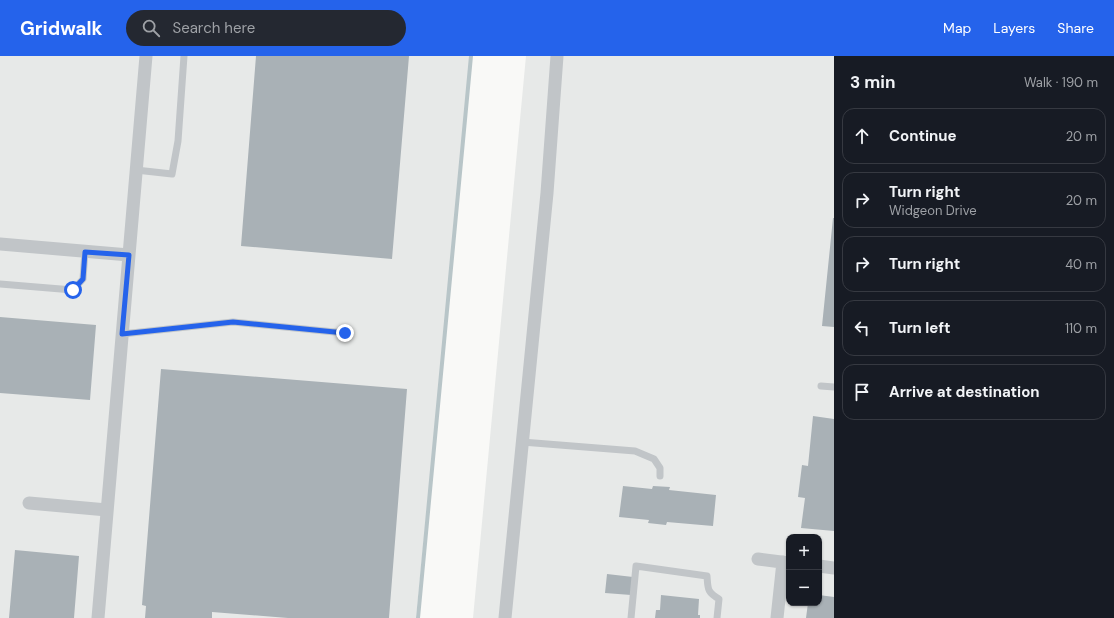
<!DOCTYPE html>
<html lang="en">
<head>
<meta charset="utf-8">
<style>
  :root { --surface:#171b24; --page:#242831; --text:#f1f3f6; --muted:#9ea1a6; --line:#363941; --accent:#2563eb }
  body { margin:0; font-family:"DM Sans",sans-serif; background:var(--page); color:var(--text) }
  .controls { position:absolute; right:12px; bottom:12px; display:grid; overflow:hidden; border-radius:8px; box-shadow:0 1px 3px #0004 }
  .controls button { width:36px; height:36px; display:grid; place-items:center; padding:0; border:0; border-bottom:1px solid var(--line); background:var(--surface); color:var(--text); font:20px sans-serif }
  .stop { position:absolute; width:12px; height:12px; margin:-9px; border:3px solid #2563eb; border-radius:50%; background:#fff }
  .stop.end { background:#2563eb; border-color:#fff; box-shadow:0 1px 4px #0008 }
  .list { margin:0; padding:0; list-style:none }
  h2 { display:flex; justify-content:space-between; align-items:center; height:52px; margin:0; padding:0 16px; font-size:17px }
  h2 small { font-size:13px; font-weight:400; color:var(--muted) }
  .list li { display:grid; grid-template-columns:26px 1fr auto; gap:12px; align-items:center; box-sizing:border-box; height:56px; margin:0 8px 8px; padding:0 8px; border:1px solid var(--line); border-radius:12px }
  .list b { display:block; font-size:15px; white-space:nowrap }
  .list p { margin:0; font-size:13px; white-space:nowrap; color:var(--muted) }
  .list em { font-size:13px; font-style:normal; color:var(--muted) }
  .icon { flex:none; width:22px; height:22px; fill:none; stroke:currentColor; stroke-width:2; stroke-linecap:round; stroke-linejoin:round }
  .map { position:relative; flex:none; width:834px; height:562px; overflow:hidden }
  header { display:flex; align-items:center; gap:24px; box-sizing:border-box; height:56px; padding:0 20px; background:var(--accent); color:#fff }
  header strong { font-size:19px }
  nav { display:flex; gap:22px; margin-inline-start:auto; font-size:14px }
  .search { width:280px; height:36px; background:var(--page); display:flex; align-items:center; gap:10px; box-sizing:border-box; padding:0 14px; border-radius:22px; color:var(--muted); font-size:15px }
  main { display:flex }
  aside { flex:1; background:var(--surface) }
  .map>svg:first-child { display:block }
</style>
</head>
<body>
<header>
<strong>Gridwalk</strong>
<div class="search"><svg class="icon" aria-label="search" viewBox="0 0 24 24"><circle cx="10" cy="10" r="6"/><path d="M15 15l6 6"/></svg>Search here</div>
<nav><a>Map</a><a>Layers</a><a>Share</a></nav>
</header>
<main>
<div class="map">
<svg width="834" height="562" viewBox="0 0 834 562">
  <rect width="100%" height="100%" fill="#f9f9f7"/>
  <path fill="#e7e9e8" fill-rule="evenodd" d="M0,0H472L416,562H0Z
    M526,0H834V562H473ZM789,481H819V547H789Z"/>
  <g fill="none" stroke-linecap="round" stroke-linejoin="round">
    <path stroke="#b8c5c8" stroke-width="4" d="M418,562L471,0"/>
  </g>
  <path fill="#a9b1b6" d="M256,0H409L392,203L241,190Z
    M833,162H834V271L822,270Z
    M0,261L96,269L90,344L0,337Z
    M161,313L407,333L389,562H288L212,556V562H145L146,550L142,549Z
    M813,360L834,363V475L801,472L805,442L798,441L802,409L808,410Z
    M623,430L652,433L653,430L670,431L669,434L716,439L713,470L667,466L666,469L648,467L649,464L619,461Z
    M15,494L79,500L74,562H9Z
    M607,518L633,521L631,539L605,537Z
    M661,539L699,543L698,559H700V562H655L656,554H660Z
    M819,539L834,541V562H806L808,547H819Z"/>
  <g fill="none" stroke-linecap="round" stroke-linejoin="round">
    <path stroke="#c1c5c8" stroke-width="7" d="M136,114L172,118L178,85L184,0
      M0,228L73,234L83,223L85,195
      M122,278L233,266L345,277
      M821,330L834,331
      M522,386L635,395L654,403L660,412V420
      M631,562L636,510L707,520C708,533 707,536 719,543L717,562"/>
    <path stroke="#c1c5c8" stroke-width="13" d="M0,188L129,199
      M29,447L107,454
      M758,503L789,507
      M819,510L834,512
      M98,562L146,0
      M505,562L547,137L557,0
      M777,562L783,506"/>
  </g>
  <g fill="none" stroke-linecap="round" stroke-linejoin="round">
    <path stroke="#2563eb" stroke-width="5" d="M73,234L83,223L85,196L129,199L122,278L233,266L345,277"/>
  </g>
</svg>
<div class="controls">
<button>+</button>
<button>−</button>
</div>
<div class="stop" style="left:73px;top:234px"></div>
<div class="stop end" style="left:345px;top:277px"></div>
</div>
<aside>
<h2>3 min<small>Walk · 190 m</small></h2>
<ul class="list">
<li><svg class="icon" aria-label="ahead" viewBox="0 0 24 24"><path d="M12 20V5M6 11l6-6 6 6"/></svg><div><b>Continue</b></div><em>20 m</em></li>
<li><svg class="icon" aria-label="right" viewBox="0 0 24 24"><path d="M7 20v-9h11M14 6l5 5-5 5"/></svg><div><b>Turn right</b><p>Widgeon Drive</p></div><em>20 m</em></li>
<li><svg class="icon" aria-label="right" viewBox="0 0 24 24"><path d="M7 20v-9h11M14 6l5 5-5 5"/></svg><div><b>Turn right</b></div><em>40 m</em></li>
<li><svg class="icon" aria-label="left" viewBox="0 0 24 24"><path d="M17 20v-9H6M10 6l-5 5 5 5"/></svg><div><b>Turn left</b></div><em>110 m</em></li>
<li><svg class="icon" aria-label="arrive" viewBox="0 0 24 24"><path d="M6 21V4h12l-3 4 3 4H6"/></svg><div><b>Arrive at destination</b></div></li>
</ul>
</aside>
</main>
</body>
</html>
